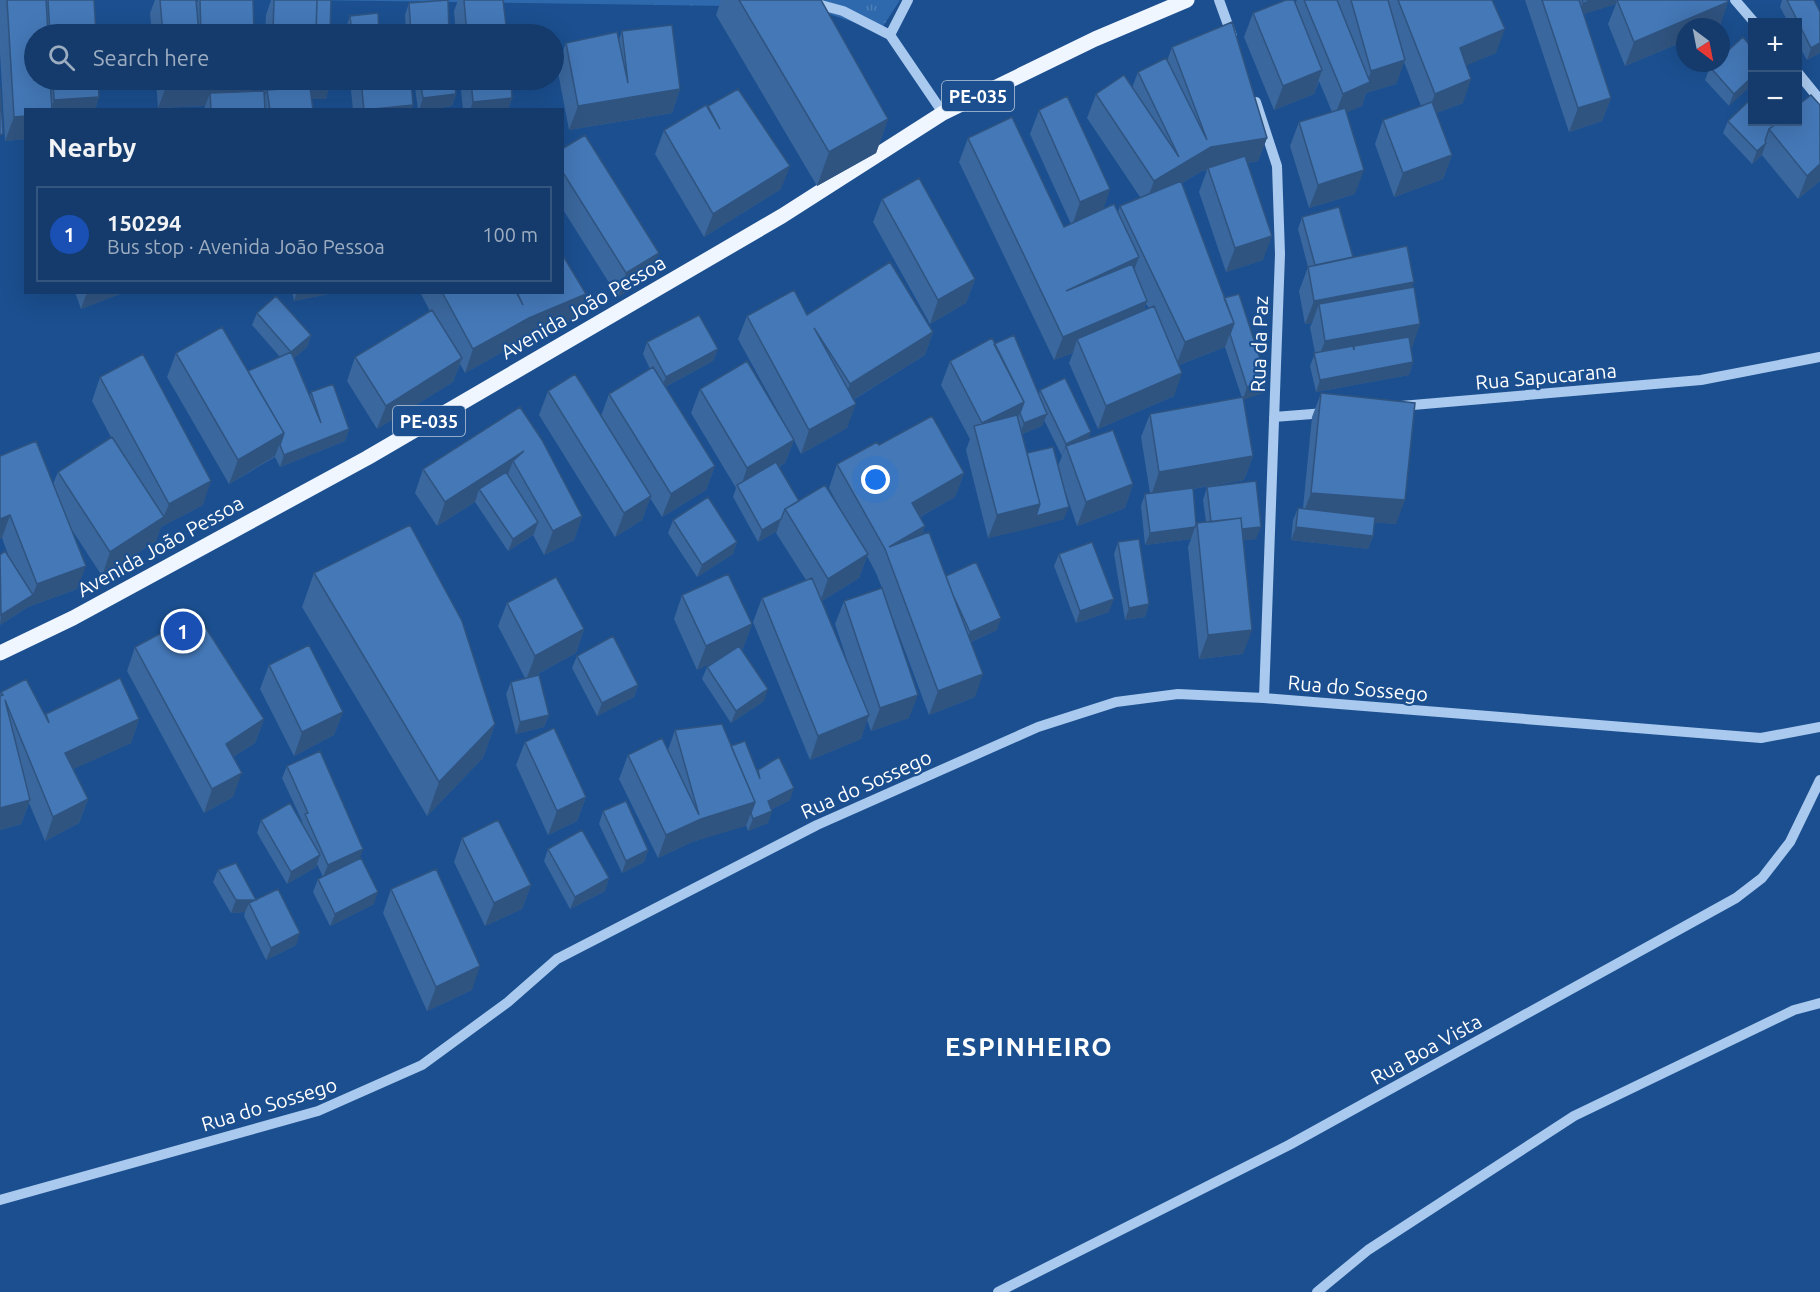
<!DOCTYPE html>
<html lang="en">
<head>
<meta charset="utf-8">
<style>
  :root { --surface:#143b6b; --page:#214673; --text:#f1f3f6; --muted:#9dadc1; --line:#33557e; --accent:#ffd166 }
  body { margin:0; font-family:Ubuntu,sans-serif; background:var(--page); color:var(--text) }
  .controls { position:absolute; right:18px; top:18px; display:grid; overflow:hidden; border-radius:0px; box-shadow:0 6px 24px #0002 }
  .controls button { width:54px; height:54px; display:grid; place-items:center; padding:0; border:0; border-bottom:2px solid var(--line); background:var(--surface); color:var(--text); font:30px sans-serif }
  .compass { position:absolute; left:1676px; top:18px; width:54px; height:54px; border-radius:50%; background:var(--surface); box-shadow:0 6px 24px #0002; rotate:148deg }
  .you { position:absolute; left:876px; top:480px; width:21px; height:21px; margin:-15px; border:4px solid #fff; border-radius:50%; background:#1a73e8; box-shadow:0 0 0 9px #1a73e833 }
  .badge { display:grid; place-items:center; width:39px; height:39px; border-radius:50%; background:var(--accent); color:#fff; font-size:20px; font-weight:700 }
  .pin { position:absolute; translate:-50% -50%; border:3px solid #fff; box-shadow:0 2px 6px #0006 }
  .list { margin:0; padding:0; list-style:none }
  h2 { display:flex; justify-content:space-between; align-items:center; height:78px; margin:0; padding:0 24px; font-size:26px }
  h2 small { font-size:20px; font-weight:400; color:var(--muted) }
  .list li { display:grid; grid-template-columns:39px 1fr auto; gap:18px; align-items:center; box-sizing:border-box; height:96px; margin:0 12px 12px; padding:0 12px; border:2px solid var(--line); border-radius:0px }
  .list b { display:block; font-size:22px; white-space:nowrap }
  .list p { margin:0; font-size:20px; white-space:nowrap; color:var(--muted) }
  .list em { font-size:20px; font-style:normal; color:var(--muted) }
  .icon { flex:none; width:33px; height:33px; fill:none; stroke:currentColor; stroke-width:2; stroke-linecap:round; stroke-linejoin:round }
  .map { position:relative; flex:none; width:1820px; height:1292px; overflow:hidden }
  .search { position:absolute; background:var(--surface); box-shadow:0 6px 24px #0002; left:24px; top:24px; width:540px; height:66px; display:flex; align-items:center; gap:15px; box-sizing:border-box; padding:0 21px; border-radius:33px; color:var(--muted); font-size:22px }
  .panel { position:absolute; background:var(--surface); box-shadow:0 6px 24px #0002; left:24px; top:108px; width:540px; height:186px; border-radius:0px }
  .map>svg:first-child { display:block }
</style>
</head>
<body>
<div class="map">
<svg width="1820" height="1292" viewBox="0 0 1820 1292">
  <defs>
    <pattern id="grass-tufts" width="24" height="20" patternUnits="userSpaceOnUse" patternTransform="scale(1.5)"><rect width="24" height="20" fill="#2e69ad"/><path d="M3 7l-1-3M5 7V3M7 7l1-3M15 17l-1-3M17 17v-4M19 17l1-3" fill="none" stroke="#4d80b9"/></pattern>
  </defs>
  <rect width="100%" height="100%" fill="#1b4f8f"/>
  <path fill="url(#grass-tufts)" d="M306,0H900L880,31L808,7Z"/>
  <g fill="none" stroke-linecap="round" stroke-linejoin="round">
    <path stroke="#a9c9ee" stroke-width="10" d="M802,0L843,11L890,35L943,113
      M1219,0L1232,36
      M1735,0L1754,22
      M890,35L908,0
      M1798,73L1820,100
      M1256,102L1277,166L1280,254L1264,698
      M1401,406L1701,380L1820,357
      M1274,417L1325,413
      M0,1200L318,1111L422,1065L508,1002L557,959L817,825L1038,727L1116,702L1178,694L1264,698L1761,738L1820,727
      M998,1292L1289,1145L1736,898L1762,878L1790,842L1820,780
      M1317,1292L1368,1250L1574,1116L1794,1010L1820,1003"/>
    <path stroke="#f0f6ff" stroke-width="15" d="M0,653L73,618L367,458L782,216L943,113L1095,39L1187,0"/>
  </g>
  <path fill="#3a679d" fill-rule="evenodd" d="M0,0H94L96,34H34V80H98L99,97L95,110H26V139L5,141L0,53Z
    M155,0H196L197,3L198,0H253L254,34H152L150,13Z
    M271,0H317L330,34H265L266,15Z
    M458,0H503L507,34H456L454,11Z
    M721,0H821L888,119L876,153L817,186L716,15Z
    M1297,0H1492L1496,53L1466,65L1463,103L1436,113L1452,155L1443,179L1394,197L1375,144L1383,120L1421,106L1404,62L1396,84L1366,93L1362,106L1346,112L1355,194L1309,208L1290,146L1299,122L1332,112L1319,81L1314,94L1274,110L1244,37L1253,13L1295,3Z
    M1525,0H1727L1720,26L1685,27V41L1625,66L1608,24L1616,4L1583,14L1611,98L1602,121L1569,132Z
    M1782,0H1814L1820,12V53L1807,60L1797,42V22H1788L1780,7Z
    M409,3L449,34H406L405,15Z
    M350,16L379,34H346V28Z
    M622,31L680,89L672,113L569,130L557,67L566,43L619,40Z
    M1172,47L1267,138L1258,161L1247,163L1263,260L1226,272L1199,192L1207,170L1202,171L1182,183L1224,298L1267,380L1263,393L1243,399L1253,456L1244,480L1193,489L1196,524L1206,522L1203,500L1207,487L1256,539L1243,540V654L1199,659L1188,547L1191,539L1145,545L1141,506L1145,494L1150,493L1141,437L1150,414L1242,398L1225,347L1179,365L1174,396L1098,429L1069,363L1073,353L1054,360L959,162L968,138L1064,227L1071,224L1030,134L1039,110L1110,189L1103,209L1118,212L1120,206L1140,197L1087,118L1096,94L1132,88L1138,72L1167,61ZM1146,304L1149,308L1144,310Z
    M1752,48L1729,106L1705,80L1710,67Z
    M156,80H256L252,91H263L264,80H330L326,99H311L313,110H204L205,106L158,108Z
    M350,80H411L412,110H353Z
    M414,80H454L456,94L452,106L427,110H418Z
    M460,80H511L512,98L508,110H463Z
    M708,106L781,189L704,237L655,154L664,130L708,108Z
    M1728,121L1797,122L1820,181L1798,199L1762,155L1752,164L1723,133Z
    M562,149L659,253L650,277L618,297L562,208Z
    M882,199L975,279L966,303L930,324L873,222Z
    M1302,217L1353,257L1414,282L1412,287L1420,324L1411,348L1413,362L1409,375L1316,392L1310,366L1315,353L1310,327L1312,323L1305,324L1299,291L1308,267L1298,229Z
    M75,292H125L81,309Z
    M292,292H328V294L294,301Z
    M420,292H562L578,318L520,342L465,373L460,364L453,382L377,429L347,381L355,357L430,311Z
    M257,313L311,335L307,347L294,358L310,396L311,392L349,429L345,441L280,467L275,457L229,484L167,377L176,353L248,372L280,357L252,325Z
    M807,315L933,332L925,355L853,400L847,428L801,454L794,440L785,463L779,467L799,501L844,516L829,488L837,464L879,445L964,473L955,497L920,517L925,526L922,534L946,576L997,630L971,642L975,697L929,715L884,595L909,718L871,731L867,720L861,739L810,760L753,622L762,598L806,580L776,533L777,531L758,542L733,497L736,488L691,413L700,389L786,426L738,339L747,316ZM867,556L876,573L882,588L844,601L835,624L850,669L822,601L859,578Z
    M647,342L718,349L713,361L665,387L715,466L706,490L662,517L650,498L642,520L615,537L539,415L548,391L601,416L609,394L650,369L643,354Z
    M994,344L1039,394L1040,390L1133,484L1125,508L1077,526L1065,491L1064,519L988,538L966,450L970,439L941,385L950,361ZM1044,420L1062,456L1058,466L1027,453L1022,434L1042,426Z
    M100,377L203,505L161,527L156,541L102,576L72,530L77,589L28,607L0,625V555L9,557L2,538L0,456L53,484L58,472L111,437L92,401Z
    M1321,393L1396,524L1374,522L1373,536L1368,549L1291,540L1293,520L1298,508H1303L1312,417Z
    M542,440L582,516L574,540L544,555L533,535L508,551L475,502L437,526L415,493L423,469Z
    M673,520L737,542L733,554L697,577L668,533Z
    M1118,542L1149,604L1145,617L1125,620L1114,554Z
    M1059,554L1109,612L1076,623L1054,566Z
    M314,573L495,724L483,758L427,816L302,607Z
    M682,595L752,624L743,648L742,649L764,701L731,723L702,679L707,667L716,661L697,670L674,619Z
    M507,603L584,629L576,653L532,677L549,715L544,727L516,734L506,694L511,682L525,678L498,626Z
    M135,647L264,719L255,743L233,757V797L204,813L127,671Z
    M577,656L638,685L634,697L597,716L572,668Z
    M269,665L343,712L334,735L294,756L260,689Z
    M1,692L45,716L46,714L139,719L131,743L73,769L88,799L79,823L45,841L29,803L21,824L0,830V695Z
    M675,730L731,746L757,772L758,770L790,800L772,809L768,823L748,831L746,825L692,842L658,858L619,779L628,755L668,750Z
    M525,742L586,797L577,821L548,835L516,765Z
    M287,766L359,859L374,904L330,926L313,892L318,879L323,877L317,864L316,867L287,884L257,833L261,820L302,823V821L282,778Z
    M603,811L648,850L644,862L622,873L599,824Z
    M462,838L531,885L522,909L485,926L454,862Z
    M548,849L609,878L605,891L570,909L544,861Z
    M218,870L255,900L296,945L266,960L244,916L245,912L231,913L213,882Z
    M391,889L472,990L427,1011L383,913Z"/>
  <path fill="#305480" d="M1594,0H1627H1617L1616,4L1578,16L1583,3Z
    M1728,2L1720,26L1685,27V41L1625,66L1634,42Z
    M1505,29L1496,53L1451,72L1460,48Z
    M1820,43V53L1807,60L1811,48Z
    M1405,60L1396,84L1366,93L1362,106L1334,118L1343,94L1367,84L1371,71Z
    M1322,70L1314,94L1274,110L1283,86Z
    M1752,77V85L1729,106L1734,94Z
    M1471,79L1463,103L1426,117L1435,94Z
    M256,80L247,103L210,93L205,106L158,108L167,84Z
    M270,80H313L306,99L267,90L264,98H263Z
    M330,86L326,99H306L311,87Z
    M680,89L672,113L569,130L578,106Z
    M456,94L452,106L427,110H419L423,98Z
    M99,97L95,110H51L54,100Z
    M512,98L508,110H470L473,102Z
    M1611,98L1602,121L1569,132L1578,108Z
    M413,105L412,110H370Z
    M26,116V139L5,141L14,117Z
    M888,119L876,153L817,186L829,152Z
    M1267,138L1258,161L1209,170L1208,168L1207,170L1202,171L1145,205L1154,181L1211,147Z
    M1766,143L1762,155L1752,164L1757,151Z
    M1452,155L1443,179L1394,197L1403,173Z
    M1820,164V181L1798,199L1807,176Z
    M790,166L781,189L704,237L713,214Z
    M1364,170L1355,194L1309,208L1318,185Z
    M1110,189L1102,213L1072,226L1080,202Z
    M1272,236L1263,260L1226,272L1235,248Z
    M659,253L650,277L618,297L626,273Z
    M1139,257L1130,280L1066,291Z
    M975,279L966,303L930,324L938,300Z
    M1414,282L1405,306L1319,304L1312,323L1305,324L1314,301Z
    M87,292H125L81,309Z
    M297,292H328V294L294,301Z
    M586,294L578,318L520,342L465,373L473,349L529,318Z
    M1147,301L1139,325L1077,339L1073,353L1054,360L1063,337Z
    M1234,323L1225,347L1176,366L1185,342Z
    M1420,324L1412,348L1316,364L1325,341Z
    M933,332L925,355L841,407L850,384Z
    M311,335L307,347L287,364L291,352Z
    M718,349L713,361L661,389L666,377Z
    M462,358L453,382L377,429L386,406Z
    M1413,362L1409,375L1316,392L1320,380Z
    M1182,373L1174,396L1098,429L1106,406Z
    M1267,380L1263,393L1243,400L1247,387Z
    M1024,402L1015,425L977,437L982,423Z
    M856,404L847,428L801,454L809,430Z
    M1047,414L1042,426L1019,435L1024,423Z
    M349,429L345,441L280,467L284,455Z
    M1091,432L1086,445L1066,446L1062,456L1066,444Z
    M284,433L275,456L229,484L238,460Z
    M794,440L785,463L740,490V489L747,468Z
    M524,451L513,461L505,482L479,489L475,502L437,526L445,502Z
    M1253,456L1244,480L1151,496L1159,472Z
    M715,466L706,490L662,517L671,494Z
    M964,473L955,497L903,526L912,503Z
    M211,481L203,505L161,527L156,541L102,576L110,552L163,518L169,504Z
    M1133,484L1125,508L1077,526L1086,502Z
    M1311,493L1405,500L1396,524L1302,517Z
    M651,496L642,520L615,537L624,513Z
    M1040,504L1032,528L988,538L997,515Z
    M1069,507L1064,519L1032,528L1036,516Z
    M10,515L2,538L0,539V519Z
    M582,516L574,540L544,555L553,531Z
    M781,519L777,531L758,542L762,530Z
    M538,522L534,534L508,551L513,539Z
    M925,526L917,550L889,547Z
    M1195,527L1191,539L1145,545L1150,533Z
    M1261,527L1256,539L1208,544L1213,532Z
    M1296,527L1373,536L1368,549L1291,540Z
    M737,542L733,554L697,577L702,565Z
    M868,554L859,578L820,602L828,579Z
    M86,566L77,589L28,607L37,584Z
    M33,595L28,607L0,625L1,615Z
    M1114,599L1109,612L1076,623L1080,611Z
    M1149,604L1145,617L1125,620L1129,608Z
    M1001,618L997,630L966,644L970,632Z
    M752,624L743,648L697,670L706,646Z
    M584,629L576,653L526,680L535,656Z
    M1252,630L1243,654L1199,659L1208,635Z
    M983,674L975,697L929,715L938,691Z
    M638,685L634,697L597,716L602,703Z
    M768,689L764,701L731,723L736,711Z
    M918,695L909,718L871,731L880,708Z
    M343,712L334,735L294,756L302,732Z
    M549,715L544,727L516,734L520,722Z
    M869,715L861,739L810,760L818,736Z
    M139,719L131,743L56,777L65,753Z
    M264,719L255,743L217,767L226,744Z
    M495,724L483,758L427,816L439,782Z
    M242,773L233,797L204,813L212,789Z
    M794,788L790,800L764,813L768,801Z
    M586,797L577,821L548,835L557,811Z
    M88,799L79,823L45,841L53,817Z
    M30,800L21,824L0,830V808Z
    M755,802L746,826L692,842L658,858L666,835L701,819Z
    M772,811L768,823L748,831L753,819Z
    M363,849L359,861L323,877L328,865Z
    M648,850L644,862L622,873L626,861Z
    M320,855L316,867L287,884L291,872Z
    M609,878L605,891L570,909L575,897Z
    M531,885L522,909L485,926L494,903Z
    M378,892L374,904L330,926L335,914Z
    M236,900H256L249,903L245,912L231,913Z
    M300,933L296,945L266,960L271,948Z
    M480,966L472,990L427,1011L436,987Z"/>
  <path fill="#4478b7" stroke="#305480" stroke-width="1.5" d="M7,0H46L48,34H34V80H50L52,110H26V116L14,117Z
    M48,0H94L96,34H50Z
    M160,0H196L199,34H163Z
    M200,0H253L254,34H201Z
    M274,0H317L316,34H273Z
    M317,0H331L330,34H316Z
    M448,0L449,34H411L409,3Z
    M464,0H503L507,34H467Z
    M739,0H821L888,119L829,152Z
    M1286,0H1294L1322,70L1283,86L1253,13Z
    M1304,0H1337L1370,82L1343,94Z
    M1351,0H1388L1405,60L1371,71Z
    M1398,0H1492L1505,29L1460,48L1471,79L1435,94Z
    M1542,0H1579L1611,98L1578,108Z
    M1582,0H1594L1583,3Z
    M1617,0H1727L1728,2L1634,42Z
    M1787,0H1814L1820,12V43L1811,48Z
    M378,13L379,34H352L350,16Z
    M1232,22L1267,138L1211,147L1154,181L1096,94L1124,75L1179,157L1138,72L1166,58L1207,140L1172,47Z
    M672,25L680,89L578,106L566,43L617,32L628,83L622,31Z
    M1743,37L1752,48V77L1734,94L1710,67L1715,63H1721V57Z
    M53,80H98L99,97L54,100Z
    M166,80H256L167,84Z
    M313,80H330V86L311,87Z
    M361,80H411L413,105L364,110Z
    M420,80H454L456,94L423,98Z
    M471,80H511L512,98L473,102Z
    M0,86L3,134L0,135Z
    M310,87L313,110H270L267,90Z
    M738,89L790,166L713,214L664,130L706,105L720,129L708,106Z
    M264,91L265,110H211L210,93Z
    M1811,95L1820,105V164L1807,176L1769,129L1779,122H1797V106Z
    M1067,96L1110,189L1080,202L1039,110Z
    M1752,98V122H1779L1769,129L1765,141L1766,143L1757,151L1728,121Z
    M1432,102L1452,155L1403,173L1383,120Z
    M1345,108L1364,170L1318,185L1299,122Z
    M1012,117L1064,227L1114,204L1139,257L1066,291L1132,264L1147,301L1063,337L968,138Z
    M585,135L659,253L626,273L562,171V149Z
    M1245,156L1272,236L1235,248L1208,168Z
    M919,178L975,279L938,300L882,199Z
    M1181,181L1234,323L1185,342L1120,206Z
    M1339,207L1353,257L1315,265L1302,217Z
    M1407,246L1414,282L1314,301L1308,267Z
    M562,254L586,294L529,318L473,349L442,292H516L523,305L517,292H562Z
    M890,262L933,332L850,384L814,328L856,404L809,430L747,316L794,290L807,315Z
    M1414,287L1420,324L1325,341L1319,304Z
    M1239,294L1267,380L1247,387L1230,334L1234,323L1224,298Z
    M276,296L311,335L291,352L257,313Z
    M1154,306L1182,373L1106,406L1077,339Z
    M432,310L462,358L386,406L355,357Z
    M699,315L718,349L666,377L647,342Z
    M222,327L284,433L238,460L176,353Z
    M1014,335L1047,414L1024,423L1020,413L1024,402L994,344Z
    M1409,337L1413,362L1320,380L1314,353L1353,346L1354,350V346Z
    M992,338L1024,402L982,423L950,361Z
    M291,352L321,423L311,392L333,384L349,429L284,455L280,445L284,433L248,371Z
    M143,354L211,481L169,504L100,377Z
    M747,361L794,440L747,468L700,389Z
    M653,367L715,466L671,494L609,394Z
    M575,374L651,496L624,513L548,391Z
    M1065,378L1091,432L1066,444L1040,390Z
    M1321,393L1415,403L1405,500L1311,493Z
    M1243,397L1253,456L1159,472L1150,414Z
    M520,407L542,440L582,516L553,531L513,461L524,451L445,502L423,469Z
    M1017,415L1040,504L997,515L974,426Z
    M932,416L964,473L912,503L925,526L889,547L929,532L983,674L938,691L885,549L837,464L877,442L879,445Z
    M1113,430L1133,484L1086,502L1066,446Z
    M112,437L164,517L110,552L58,472Z
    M36,441L86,566L37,584L10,515L0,519V456Z
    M1053,447L1069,507L1036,516L1040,504L1027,453Z
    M776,462L799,501L785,509L781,519L762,530L737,485Z
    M506,472L538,522L513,539L479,489Z
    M1256,481L1261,527L1242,529L1241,518L1211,522L1207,487Z
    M825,485L868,554L828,579L785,509Z
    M1193,488L1196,524L1195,527L1150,533L1145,494Z
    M708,497L737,542L702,565L673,520Z
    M1298,508L1375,517L1373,536L1296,527Z
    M1241,518L1252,630L1208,635L1197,523Z
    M410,525L462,621L495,724L439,782L314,573Z
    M1139,539L1149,604L1129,608L1118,542Z
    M1092,542L1114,599L1080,611L1059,554Z
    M5,551L33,595L1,615L0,555Z
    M976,562L1001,618L970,632L953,595L946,576Z
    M728,574L752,624L706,646L682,595Z
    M556,577L584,629L535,656L507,603Z
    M812,578L869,715L818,736L762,598Z
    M882,588L918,695L880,708L844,601Z
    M204,625L264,719L226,744L242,773L212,789L135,647L165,631L174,648Z
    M613,636L638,685L602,703L577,656Z
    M309,645L343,712L302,732L269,665Z
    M739,646L768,689L736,711L707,667Z
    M539,675L549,715L520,722L511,682Z
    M120,678L139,719L65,753L88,799L53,817L5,700L30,800L0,808V696L3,695L1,692L26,679L49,723L46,714Z
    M722,724L755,802L701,819L666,835L628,755L662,738L699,815L675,730Z
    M554,728L586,797L557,811L525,742Z
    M745,741L760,779L758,770L779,757L794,788L768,801L772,811L753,819L751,813L755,802L731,746Z
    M320,751L363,849L328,865L305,814L308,813L287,766Z
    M626,801L648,850L626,861L603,811Z
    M290,803L320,855L291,872L261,820Z
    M498,820L531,885L494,903L462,838Z
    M582,830L609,878L575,897L548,849Z
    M361,858L378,892L335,914L318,879Z
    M236,863L256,900H236L218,870Z
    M436,869L480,966L436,987L391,889Z
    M278,889L300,933L271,948L249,903Z"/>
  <g text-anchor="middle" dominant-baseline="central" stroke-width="4.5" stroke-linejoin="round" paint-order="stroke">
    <g fill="#1b4f8f" stroke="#bbcadd" stroke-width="1.5">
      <rect x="942" y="81" width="72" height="30" rx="4.5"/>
      <rect x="393" y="406" width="72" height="30" rx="4.5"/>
    </g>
    <g font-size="18" font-weight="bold" fill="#fff">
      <text x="978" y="96">PE-035</text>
      <text x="429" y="421">PE-035</text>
    </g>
    <g font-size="20" fill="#fff" stroke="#1b4f8f">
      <text transform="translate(583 307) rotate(-30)">Avenida João Pessoa</text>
      <text transform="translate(1259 344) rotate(-88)">Rua da Paz</text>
      <text transform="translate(1546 376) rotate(-5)">Rua Sapucarana</text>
      <text transform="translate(160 546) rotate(-29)">Avenida João Pessoa</text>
      <text transform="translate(1358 688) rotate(5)">Rua do Sossego</text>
      <text transform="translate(866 784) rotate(-24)">Rua do Sossego</text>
      <text transform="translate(1426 1049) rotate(-29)">Rua Boa Vista</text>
      <text transform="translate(269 1104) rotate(-17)">Rua do Sossego</text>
    </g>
    <g font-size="26" font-weight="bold" letter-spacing="1.5" fill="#fff" stroke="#1b4f8f">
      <text x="1029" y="1046">ESPINHEIRO</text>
    </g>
  </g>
</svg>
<div class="controls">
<button>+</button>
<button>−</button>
</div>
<svg class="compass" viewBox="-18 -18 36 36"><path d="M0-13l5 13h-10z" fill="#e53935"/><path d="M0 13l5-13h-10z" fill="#9dadc1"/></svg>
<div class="you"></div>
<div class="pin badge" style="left:183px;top:631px;background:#1a4fb4">1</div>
<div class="search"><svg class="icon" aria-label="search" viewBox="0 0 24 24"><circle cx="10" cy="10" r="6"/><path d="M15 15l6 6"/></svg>Search here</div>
<section class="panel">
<h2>Nearby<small></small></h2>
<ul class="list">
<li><span class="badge" style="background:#1a4fb4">1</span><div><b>150294</b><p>Bus stop · Avenida João Pessoa</p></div><em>100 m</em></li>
</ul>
</section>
</div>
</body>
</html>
